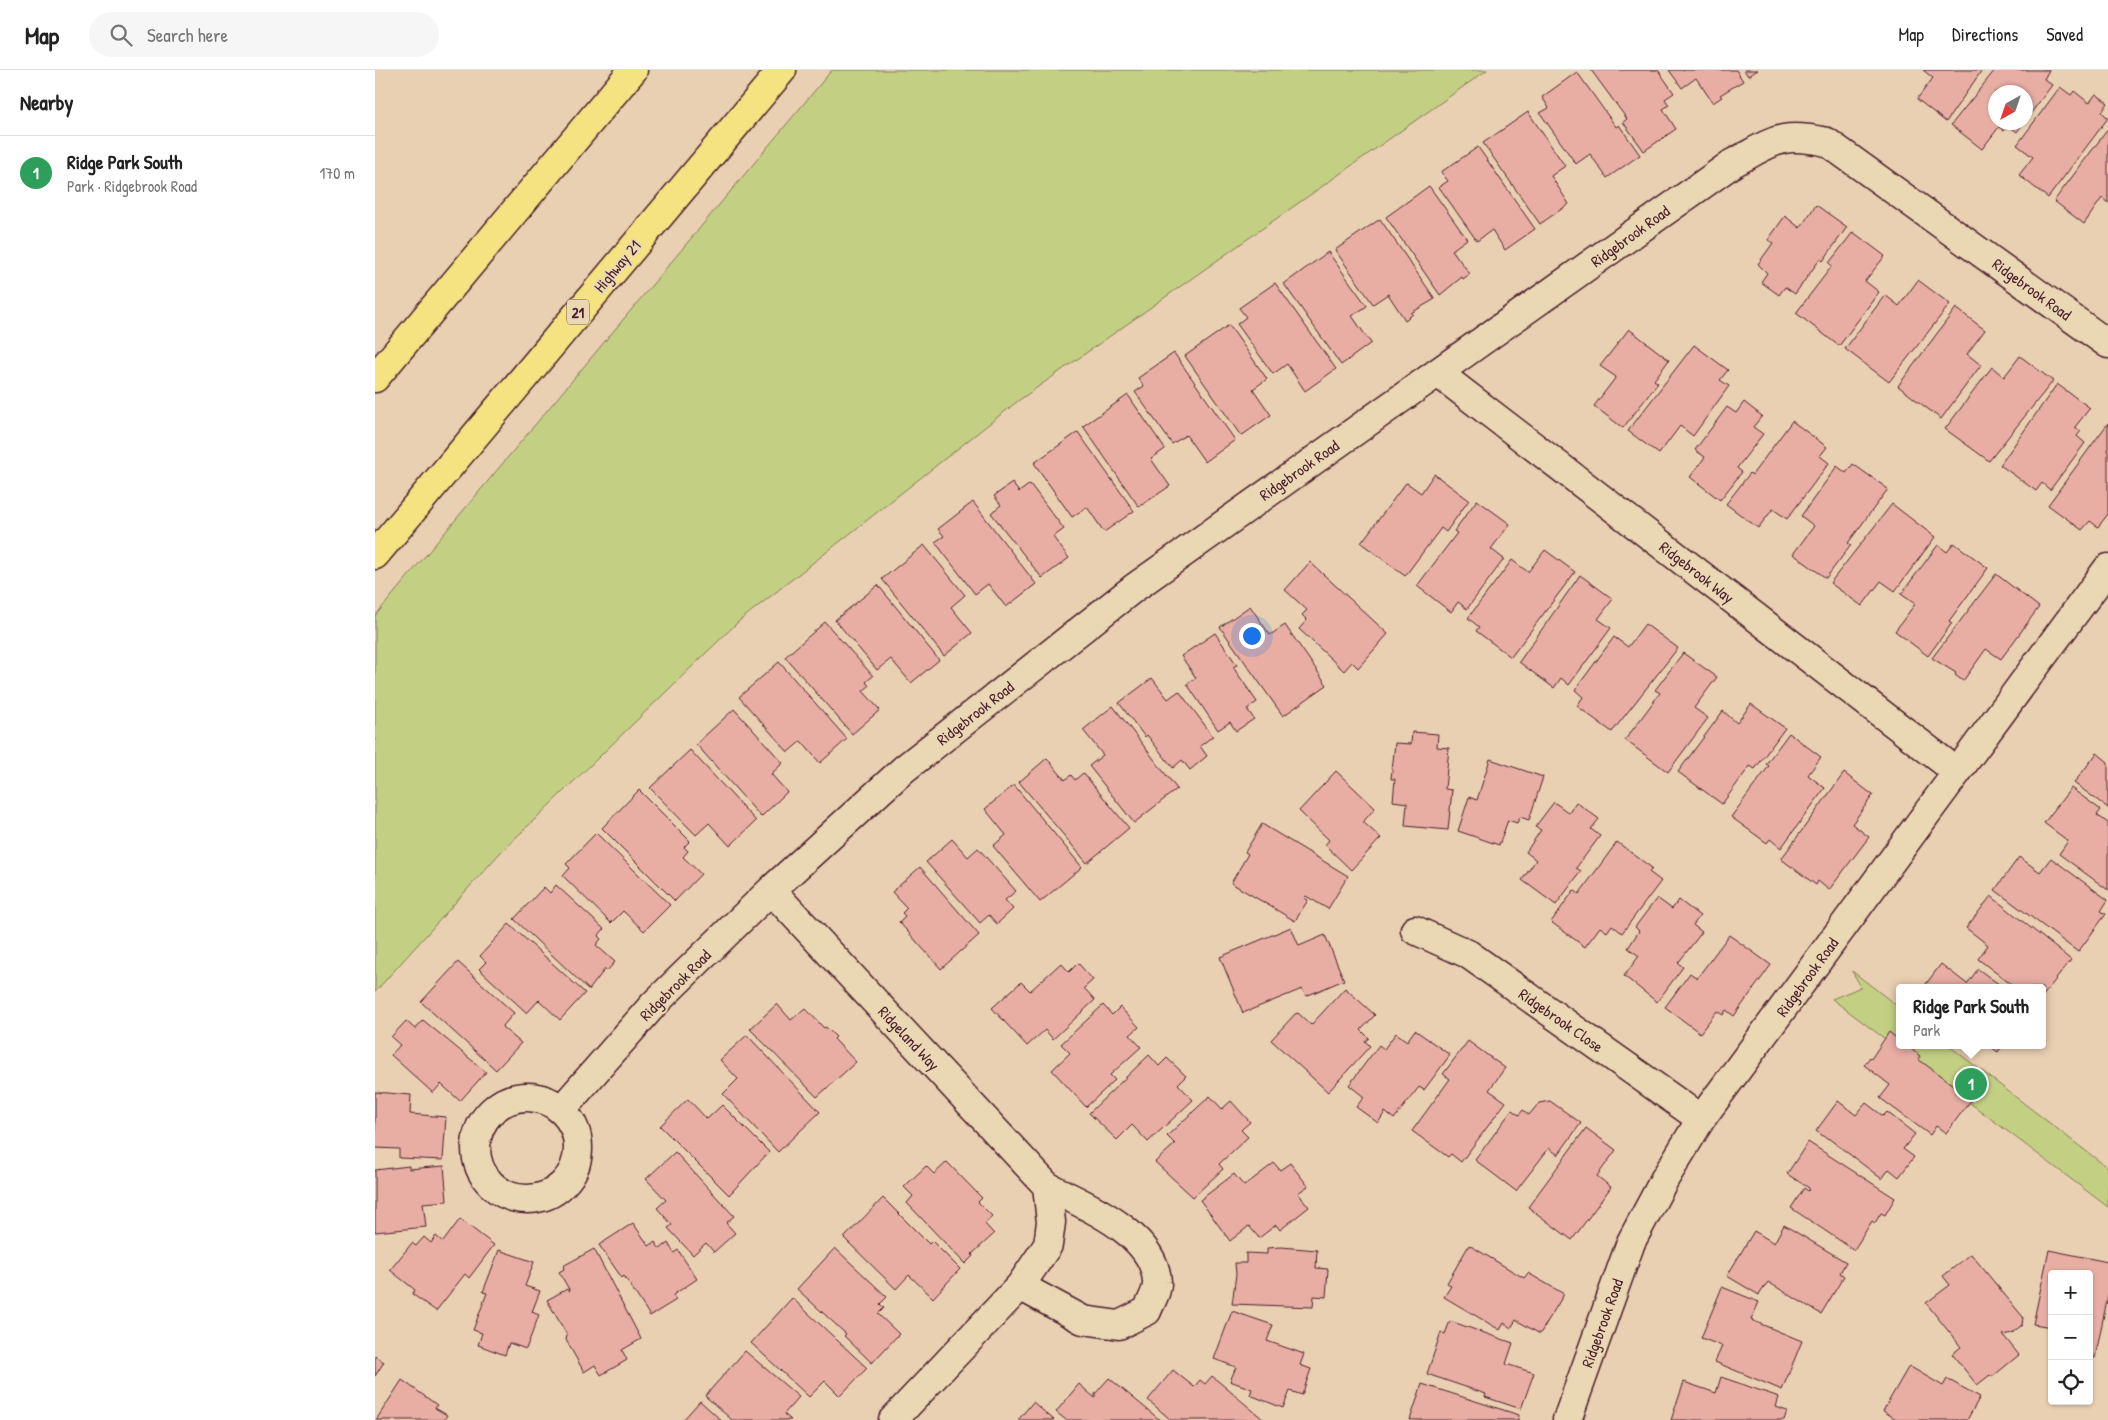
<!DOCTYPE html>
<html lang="en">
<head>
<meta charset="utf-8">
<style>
  :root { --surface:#fff; --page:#f6f6f6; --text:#222; --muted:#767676; --line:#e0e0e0; --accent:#b45309 }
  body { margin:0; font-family:"Patrick Hand",sans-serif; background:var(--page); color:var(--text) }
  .controls { position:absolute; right:15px; bottom:15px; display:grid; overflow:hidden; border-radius:5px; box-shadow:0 1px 4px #0004 }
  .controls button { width:45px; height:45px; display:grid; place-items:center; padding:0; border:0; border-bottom:1px solid var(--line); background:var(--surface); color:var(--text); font:25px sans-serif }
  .compass { position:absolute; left:1613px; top:15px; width:45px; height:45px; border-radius:50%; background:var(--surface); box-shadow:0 1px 4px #0004; rotate:220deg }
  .you { position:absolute; left:876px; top:565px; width:18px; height:18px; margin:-12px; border:4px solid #fff; border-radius:50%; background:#1a73e8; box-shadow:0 0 0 8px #1a73e833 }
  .badge { display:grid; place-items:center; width:32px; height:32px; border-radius:50%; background:var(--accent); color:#fff; font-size:16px; font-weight:700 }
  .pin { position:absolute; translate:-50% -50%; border:2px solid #fff; box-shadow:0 1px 5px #0006 }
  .popup { position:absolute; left:1521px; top:914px; width:150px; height:65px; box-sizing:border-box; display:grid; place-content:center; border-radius:5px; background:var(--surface); filter:drop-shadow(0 1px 4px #0005); font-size:16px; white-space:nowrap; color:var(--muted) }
  .popup b { font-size:19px; color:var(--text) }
  .popup::after { content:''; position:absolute; left:50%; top:100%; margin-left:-10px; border:10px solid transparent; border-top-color:var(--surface) }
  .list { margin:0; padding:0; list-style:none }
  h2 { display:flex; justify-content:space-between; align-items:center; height:65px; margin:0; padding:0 20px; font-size:21px }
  h2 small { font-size:16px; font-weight:400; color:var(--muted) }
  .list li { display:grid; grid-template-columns:32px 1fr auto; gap:15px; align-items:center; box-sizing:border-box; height:75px; padding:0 20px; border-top:1px solid var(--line) }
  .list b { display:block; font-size:19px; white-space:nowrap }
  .list p { margin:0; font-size:16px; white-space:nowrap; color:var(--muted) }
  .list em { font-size:16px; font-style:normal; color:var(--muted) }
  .icon { flex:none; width:28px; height:28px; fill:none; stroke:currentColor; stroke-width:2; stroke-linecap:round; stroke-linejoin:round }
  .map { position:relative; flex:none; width:1733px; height:1350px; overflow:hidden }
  header { display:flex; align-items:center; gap:30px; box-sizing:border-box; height:70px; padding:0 25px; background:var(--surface); border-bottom:1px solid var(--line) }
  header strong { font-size:24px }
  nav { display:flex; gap:28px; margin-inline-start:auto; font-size:18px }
  .search { width:350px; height:45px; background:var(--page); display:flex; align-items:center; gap:12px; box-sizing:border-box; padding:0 18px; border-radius:28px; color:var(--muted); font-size:19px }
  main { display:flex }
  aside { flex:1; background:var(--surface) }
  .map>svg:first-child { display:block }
</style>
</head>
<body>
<header>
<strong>Map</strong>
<div class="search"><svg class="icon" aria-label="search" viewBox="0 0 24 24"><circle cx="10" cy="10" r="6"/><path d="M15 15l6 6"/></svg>Search here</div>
<nav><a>Map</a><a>Directions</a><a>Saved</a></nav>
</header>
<main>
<aside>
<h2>Nearby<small></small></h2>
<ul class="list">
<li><span class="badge" style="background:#2e9e5b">1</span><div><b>Ridge Park South</b><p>Park · Ridgebrook Road</p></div><em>170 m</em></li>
</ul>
</aside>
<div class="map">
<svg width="1733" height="1350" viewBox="0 0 1733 1350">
  <rect width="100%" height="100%" fill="#ead0b2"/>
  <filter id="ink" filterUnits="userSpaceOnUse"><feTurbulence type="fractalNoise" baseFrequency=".02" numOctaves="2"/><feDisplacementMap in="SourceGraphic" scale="10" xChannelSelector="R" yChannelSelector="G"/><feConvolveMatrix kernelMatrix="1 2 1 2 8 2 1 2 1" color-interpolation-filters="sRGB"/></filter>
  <g filter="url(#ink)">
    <path fill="#c3d084" stroke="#867858" d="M457,0H1112L643,331L363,552L124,784L0,922V546Z
      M1477,901L1525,938V975H1573L1733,1098V1137L1457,929L1486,917Z"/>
    <path fill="#e8aea4" stroke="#4a1f2b" d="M1216,0H1283L1299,23L1290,29L1294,35L1288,39L1301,59L1269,81L1248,52L1252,49Z
      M1294,0H1361L1368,11L1345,25L1347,27L1338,33L1321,8L1307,18Z
      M1369,0H1383L1373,6Z
      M1548,0H1607L1571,52L1542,29L1558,8Z
      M1620,0H1674L1669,9L1677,15L1650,51V22H1620V52H1649L1642,62L1634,56L1629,61L1624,57L1607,79L1576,55Z
      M1202,2L1241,57L1244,55L1265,85L1232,108L1215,84L1201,94L1165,43L1174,38L1167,27Z
      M1685,17L1696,25L1699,21L1714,33L1721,24L1733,33L1727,42L1733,48L1673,128L1644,105L1658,87L1642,75Z
      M1153,42L1190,96L1176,106L1194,134L1165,154L1108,73Z
      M1733,59V133L1727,128L1709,154L1679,131Z
      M1103,77L1160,159L1130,180L1117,160L1102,171L1064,117L1073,111L1066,102Z
      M1054,116L1092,169L1077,180L1095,204L1088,209L1087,207L1065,225L1011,147Z
      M1441,135L1472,157L1448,191L1445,189L1420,224L1410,217L1404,225L1386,212L1392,203L1383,194L1398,173L1393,170L1410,146L1425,158Z
      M1005,149L1060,229L1036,243L1038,244L1030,250L1013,224L998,234L960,180Z
      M1478,162L1510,186L1490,211L1504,222L1464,276L1421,243L1457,196L1454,193Z
      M953,182L992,236L977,246L996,273L966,295L909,214Z
      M1543,210L1575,234L1514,312L1470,279L1510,225L1524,236Z
      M900,213L961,299L930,321L912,294L898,304L862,254L871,247L864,238Z
      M1581,238L1610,260L1592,284L1606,295L1566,349L1523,316Z
      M854,255L892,309L878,319L896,345L866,366L810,286Z
      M1254,259L1294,290L1279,310L1283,313L1248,358L1219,336L1241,307L1225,296Z
      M1319,275L1353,300L1345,310L1354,316L1318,366L1305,356L1284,384L1253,361Z
      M799,283L860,370L830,392L811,365L797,374L760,322L769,316L763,308Z
      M1645,286L1678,311L1614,391L1570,359L1617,297L1629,307Z
      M1682,314L1715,338L1700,357L1706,361L1702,366L1710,373L1675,420L1667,413L1661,421L1625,395Z
      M753,325L790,379L776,389L795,416L764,437L708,356Z
      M1369,332L1387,346L1378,357L1388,364L1362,398L1367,402L1345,430L1315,407L1330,387L1320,380L1352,337L1361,343Z
      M1417,351L1452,377L1445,386L1454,393L1412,449L1398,439L1383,458L1351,434L1375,403L1377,405Z
      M1733,353V444L1723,457L1715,451L1707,460L1673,435Z
      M703,362L759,441L729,462L712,437L697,447L659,393Z
      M1478,394L1513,419L1473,473L1476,475L1451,508L1418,484L1439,456L1426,446L1462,396L1471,403Z
      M1059,404L1094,430L1071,462L1066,458L1030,506L986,473L1030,414L1032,413L1046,423Z
      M637,413L644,422L655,414L689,459L678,467L694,488L667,508L616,443L626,435L619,426Z
      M1102,430L1135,454L1116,479L1129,489L1092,539L1083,532L1076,542L1042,516L1082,463L1079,461Z
      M598,432L661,514L631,537L613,514L600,524L560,472L569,466L563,459Z
      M1517,434L1560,467L1520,521L1506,511L1487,536L1455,513Z
      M1579,473L1613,498L1574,551L1577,553L1553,586L1520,561L1540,534L1526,524L1563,475L1572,482Z
      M549,475L590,525L576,537L597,563L569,586L507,509Z
      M1170,480L1200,502L1136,587L1101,561L1104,557L1093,548L1137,490L1153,502Z
      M935,492L1013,564L983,598L977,592L969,601L924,559L932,550L927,545L932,540L910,520Z
      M1621,504L1664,537L1626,589L1611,579L1588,611L1580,605L1581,603L1557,588Z
      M1205,505L1238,529L1223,549L1236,558L1194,615L1186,608L1179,618L1144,592Z
      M503,515L564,590L536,613L516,589L502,600L460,550Z
      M875,536L895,565L910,555L952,615L908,646L845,557Z
      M450,552L498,606L491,612L494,616L488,621L505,640L477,664L410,587Z
      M1270,554L1303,578L1237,662L1202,636L1208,627L1200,620L1239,567L1253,577Z
      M840,563L862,595L858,597L882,632L872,639L879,649L861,661L855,652L843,660L812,614L821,608L806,586Z
      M1308,583L1342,607L1319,638L1333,648L1293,702L1250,670L1285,623L1280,620Z
      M404,592L472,669L445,693L426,671L413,682L364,627Z
      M777,608L793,629L804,621L838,666L825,676L832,686L815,700L807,690L798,698L772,665L770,667L744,633Z
      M1376,634L1410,658L1380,699L1375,696L1347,734L1303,702L1348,641L1362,653Z
      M738,636L802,719L759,753L714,696L728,685L708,660Z
      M359,639L408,693L396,704L412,722L386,747L321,674Z
      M1037,662L1063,664L1062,677L1074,678L1070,719L1077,720L1073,760L1030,756L1032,733L1018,731L1020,709H1016L1020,673L1036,674Z
      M1414,663L1446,687L1433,705L1450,718L1406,778L1395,769L1392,773L1356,747L1394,696L1391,694Z
      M315,680L381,751L355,776L334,753L321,765L275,718Z
      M1722,683L1733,692V738L1699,713Z
      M672,688L690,710L696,705L700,710L708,703L754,758L712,793L644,712Z
      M1115,689L1168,707L1154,750L1145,747L1142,753L1133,750L1124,775L1083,761L1094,727L1102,730Z
      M961,701L1000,738L988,752L1006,768L976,800L950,775L954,770L924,741Z
      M1469,703L1498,725L1477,754L1494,767L1454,820L1443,811L1441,815L1406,789Z
      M639,715L707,797L665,832L618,776L631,765L610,739Z
      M1696,718L1726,740L1722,745L1733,753V820L1684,784L1693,771L1669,753Z
      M264,720L315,771L309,777L313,781L308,787L326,804L300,831L227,758Z
      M1179,732L1194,743L1201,732L1224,749L1216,759L1225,766L1201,798L1206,801L1181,835L1147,810L1161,790L1151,782L1166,760L1160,757Z
      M887,754L973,806L953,839L931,826L929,828L933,830L920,851L856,813L873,784L870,782Z
      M221,763L295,835L269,861L248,841L236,853L188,806L195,798L191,794Z
      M577,769L593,787L603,778L641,821L630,830L638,839L622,854L614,845L605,853L551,792Z
      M1242,772L1277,798L1274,802L1286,811L1247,863L1237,855L1232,862L1225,857L1210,877L1176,852L1199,820L1204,824Z
      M1644,787L1665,802L1676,788L1733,830L1726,841L1731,844L1703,882L1620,820Z
      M545,797L604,865L566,899L524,852L530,846L527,843L532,838L517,822Z
      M181,815L229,859L223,866L226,869L221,875L240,892L232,901L230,899L214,920L139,849L169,817L175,823Z
      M1616,826L1696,890L1667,927V918H1641L1603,889L1613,875L1591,858Z
      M1282,828L1297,839L1304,830L1325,846L1318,855L1327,862L1303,893L1308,897L1282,932L1249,906L1264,886L1253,878L1264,861L1260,857Z
      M134,854L210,923L185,950L164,930L152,943L104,899L111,892L105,886Z
      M916,857L924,876L950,865L969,910L931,926L927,919L868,943L845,887Z
      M1354,865L1396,895L1359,946L1351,940L1348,945L1342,941L1325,963L1290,937L1315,903L1322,908Z
      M83,892L139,943L127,957L146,973L121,1000L46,932Z
      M686,893L694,902L703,893L718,910L709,918L720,930L678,969L670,960L652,976L617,938L646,912L655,921Z
      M1566,894L1592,914L1603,899L1629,918H1548Z
      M970,918L1000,945L986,960L994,968L990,971L995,976L953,1022L896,970L920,944L923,943L936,955Z
      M402,934L416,950L430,938L449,958L451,957L461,967L459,969L481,992L442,1027L375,959Z
      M728,935L737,945L745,937L764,957L755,965L766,977L735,1005L740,1010L711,1037L677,1000L695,983L686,974Z
      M48,950L111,1002L85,1031L66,1014L58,1023L16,985L25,975L16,967L31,951L40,959Z
      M1040,960L1075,985L1049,1020L1044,1017L1019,1049L1010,1042L1003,1053L981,1037L989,1027L974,1015L1004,975L1009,979L1021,963L1032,971Z
      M1514,962L1525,971V975H1531L1545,986L1543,989L1597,1029L1571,1063L1561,1056L1555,1065L1505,1028L1515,1015L1489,995L1495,987L1496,989Z
      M372,965L445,1042L403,1082L348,1024L363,1009L345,990Z
      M1093,971L1130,998L1114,1020L1131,1032L1086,1092L1076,1084L1073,1087L1037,1061L1075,1009L1068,1004Z
      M1613,975H1628L1623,982Z
      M774,985L784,996L792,988L811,1006L803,1014L818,1030L773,1072L757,1055L742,1070L714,1043Z
      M0,1022L36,1025L35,1044L71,1047L68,1090L24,1088V1079L0,1078Z
      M835,1026L847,1039L856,1031L875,1052L866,1060L873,1067L844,1094L848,1099L818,1127L780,1092L800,1074L792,1066Z
      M313,1029L332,1049L347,1035L394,1082L354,1125L285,1056Z
      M1175,1031L1206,1053L1183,1085L1174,1078L1141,1121L1100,1090L1137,1040L1144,1045L1148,1040L1154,1045L1164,1033Z
      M1463,1031L1481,1045L1491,1033L1508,1046L1512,1042L1540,1064L1528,1079L1539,1087L1524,1107L1514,1099L1507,1109L1453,1068L1452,1069L1441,1061Z
      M1211,1058L1241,1080L1222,1106L1236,1117L1197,1170L1153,1137Z
      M1433,1072L1520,1128L1510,1145L1506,1143L1500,1153L1497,1151L1479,1180L1416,1138L1429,1118L1433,1121L1434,1118L1412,1104Z
      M300,1082L359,1146L351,1153L360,1163L339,1182L331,1173L318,1185L293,1158L297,1155L282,1138L291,1130L271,1109Z
      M572,1092L607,1128L603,1132L617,1146L610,1154L619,1164L597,1184L598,1186L590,1194L532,1133L538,1126L529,1117L551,1096L559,1104Z
      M899,1093L905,1100L915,1093L933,1116L923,1123L934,1137L905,1160L901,1155L884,1168L874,1156L855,1171L825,1130L859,1104L869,1116Z
      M34,1096V1099L69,1096L72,1131L48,1133L51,1157L0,1162V1100Z
      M508,1128L554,1174L557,1171L585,1199L558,1228L534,1205L521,1219L469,1168Z
      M85,1149L119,1175L94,1208L90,1204L61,1241L37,1224L40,1220L15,1200L37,1173L41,1176L49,1167L56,1173L61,1166L68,1172Z
      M258,1153L274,1176L280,1172L285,1179L293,1173L299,1183L303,1180L322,1209L298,1225L301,1230L275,1246L249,1206L247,1208L224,1175Z
      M1409,1155L1471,1192L1465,1203L1469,1206L1446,1244L1393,1212L1384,1225L1352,1206L1379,1161L1399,1173Z
      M1094,1175L1149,1208L1153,1203L1189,1224L1165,1264L1141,1250L1136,1258L1129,1253L1125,1260L1069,1227L1076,1216L1072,1213Z
      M906,1177L942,1180L941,1198L953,1199L951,1227L939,1226L938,1237L857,1234L861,1204L860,1193H871V1183L892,1184V1178Z
      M460,1178L512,1227L505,1234L509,1238L503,1244L524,1264L497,1293L469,1266L471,1264L422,1219Z
      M219,1179L266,1269L247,1280L252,1290L226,1305L220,1295L209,1302L191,1270L192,1265L172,1230L192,1219L195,1221L184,1202L189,1199L188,1196Z
      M124,1180L159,1192L150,1216L165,1221L157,1242L164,1245L151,1279L134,1273L130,1285L103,1275L107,1263L98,1260L112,1223L108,1222Z
      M1674,1180L1733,1192V1225L1720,1288L1714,1287V1204H1677V1257L1658,1254Z
      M1596,1184L1648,1247L1647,1255L1637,1263L1628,1265L1644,1285L1617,1307L1615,1305L1602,1315L1577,1284L1586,1277L1551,1233L1575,1215L1568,1206Z
      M1347,1217L1384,1232L1376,1250L1427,1271L1407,1320L1340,1292L1347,1276L1326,1268Z
      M417,1228L492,1298L465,1326L450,1311L434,1327L376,1273Z
      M857,1241L898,1255L892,1271L929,1284L925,1295L936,1299L927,1325L915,1321L908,1338L875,1325L877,1319L855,1311L861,1297L839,1289Z
      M1075,1251L1138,1273L1131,1294L1159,1303L1146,1339L1110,1327L1111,1324L1052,1304L1066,1262L1070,1264Z
      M370,1281L424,1327L409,1344L416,1350H357L330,1326Z
      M0,1286L9,1292L0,1306Z
      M1534,1296L1568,1316L1572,1309L1605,1327L1592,1350H1523L1508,1341Z
      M798,1300L819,1317L825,1310L830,1314L837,1306L889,1350H796L773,1330Z
      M1346,1307L1404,1327L1401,1337L1412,1341L1409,1350H1296L1309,1312L1341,1323Z
      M734,1308L785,1350H691L681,1342L704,1314L720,1328V1324Z
      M27,1310L62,1335L60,1338L72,1345L69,1350H1Z
      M1047,1314L1144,1345L1143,1350H1035Z
      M325,1331L346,1350H308Z
      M658,1332L679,1350H643Z"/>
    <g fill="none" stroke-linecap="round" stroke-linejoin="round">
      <g stroke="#4a1f2b" stroke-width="31">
        <path id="minor" d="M1063,303L1581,701
          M396,820L672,1116L676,1152L673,1175L645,1216L518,1350
          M1040,860L1093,884L1326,1049
          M101 1078a51 51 0 1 1 102 0a51 51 0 1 1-102 0Z
          M187,1039L279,934L396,820L529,699L759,518L1358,93C1400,71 1404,62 1452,72L1733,274
          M645,1216L708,1250L744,1255L772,1241C775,1233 783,1221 782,1212C780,1163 709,1135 672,1116
          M1192,1350L1256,1172L1289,1110L1326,1049L1733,498"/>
      </g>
      <g stroke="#4a1f2b" stroke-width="31">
        <path id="primary" d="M0,308L258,0
          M0,485L407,0"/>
      </g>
      <use href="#minor" stroke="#ead8b5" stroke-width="28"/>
      <use href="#primary" stroke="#f5e382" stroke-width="28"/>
    </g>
  </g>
  <g text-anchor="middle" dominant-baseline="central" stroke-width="4" stroke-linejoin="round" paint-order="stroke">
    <rect fill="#ead8b5" stroke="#7a5654" stroke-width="1" x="192" y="229.5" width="22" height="25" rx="4"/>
    <g font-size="15" font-weight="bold" fill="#4a1f2b">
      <text x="203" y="242">21</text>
    </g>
    <g font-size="16" fill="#4a1f2b" stroke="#ead8b5">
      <text transform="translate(1255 166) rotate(-36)">Ridgebrook Road</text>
      <text transform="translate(242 196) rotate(-50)">Highway 21</text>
      <text transform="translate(1657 219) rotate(36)">Ridgebrook Road</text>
      <text transform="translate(924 400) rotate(-35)">Ridgebrook Road</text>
      <text transform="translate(1322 502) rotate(38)">Ridgebrook Way</text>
      <text transform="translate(600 643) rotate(-38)">Ridgebrook Road</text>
      <text transform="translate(1432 907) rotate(-54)">Ridgebrook Road</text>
      <text transform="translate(300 915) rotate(-45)">Ridgebrook Road</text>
      <text transform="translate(1186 950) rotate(35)">Ridgebrook Close</text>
      <text transform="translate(534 968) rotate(47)">Ridgeland Way</text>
      <text transform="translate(1227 1253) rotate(-70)">Ridgebrook Road</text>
    </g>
  </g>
</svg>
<div class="controls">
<button>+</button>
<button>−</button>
<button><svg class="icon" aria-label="locate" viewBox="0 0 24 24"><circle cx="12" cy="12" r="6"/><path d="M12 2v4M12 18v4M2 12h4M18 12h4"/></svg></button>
</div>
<svg class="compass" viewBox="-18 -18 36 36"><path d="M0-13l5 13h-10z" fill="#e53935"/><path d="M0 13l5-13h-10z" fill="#767676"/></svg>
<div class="you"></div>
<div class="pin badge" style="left:1596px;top:1014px;background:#2e9e5b">1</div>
<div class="popup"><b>Ridge Park South</b>Park</div>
</div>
</main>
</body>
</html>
